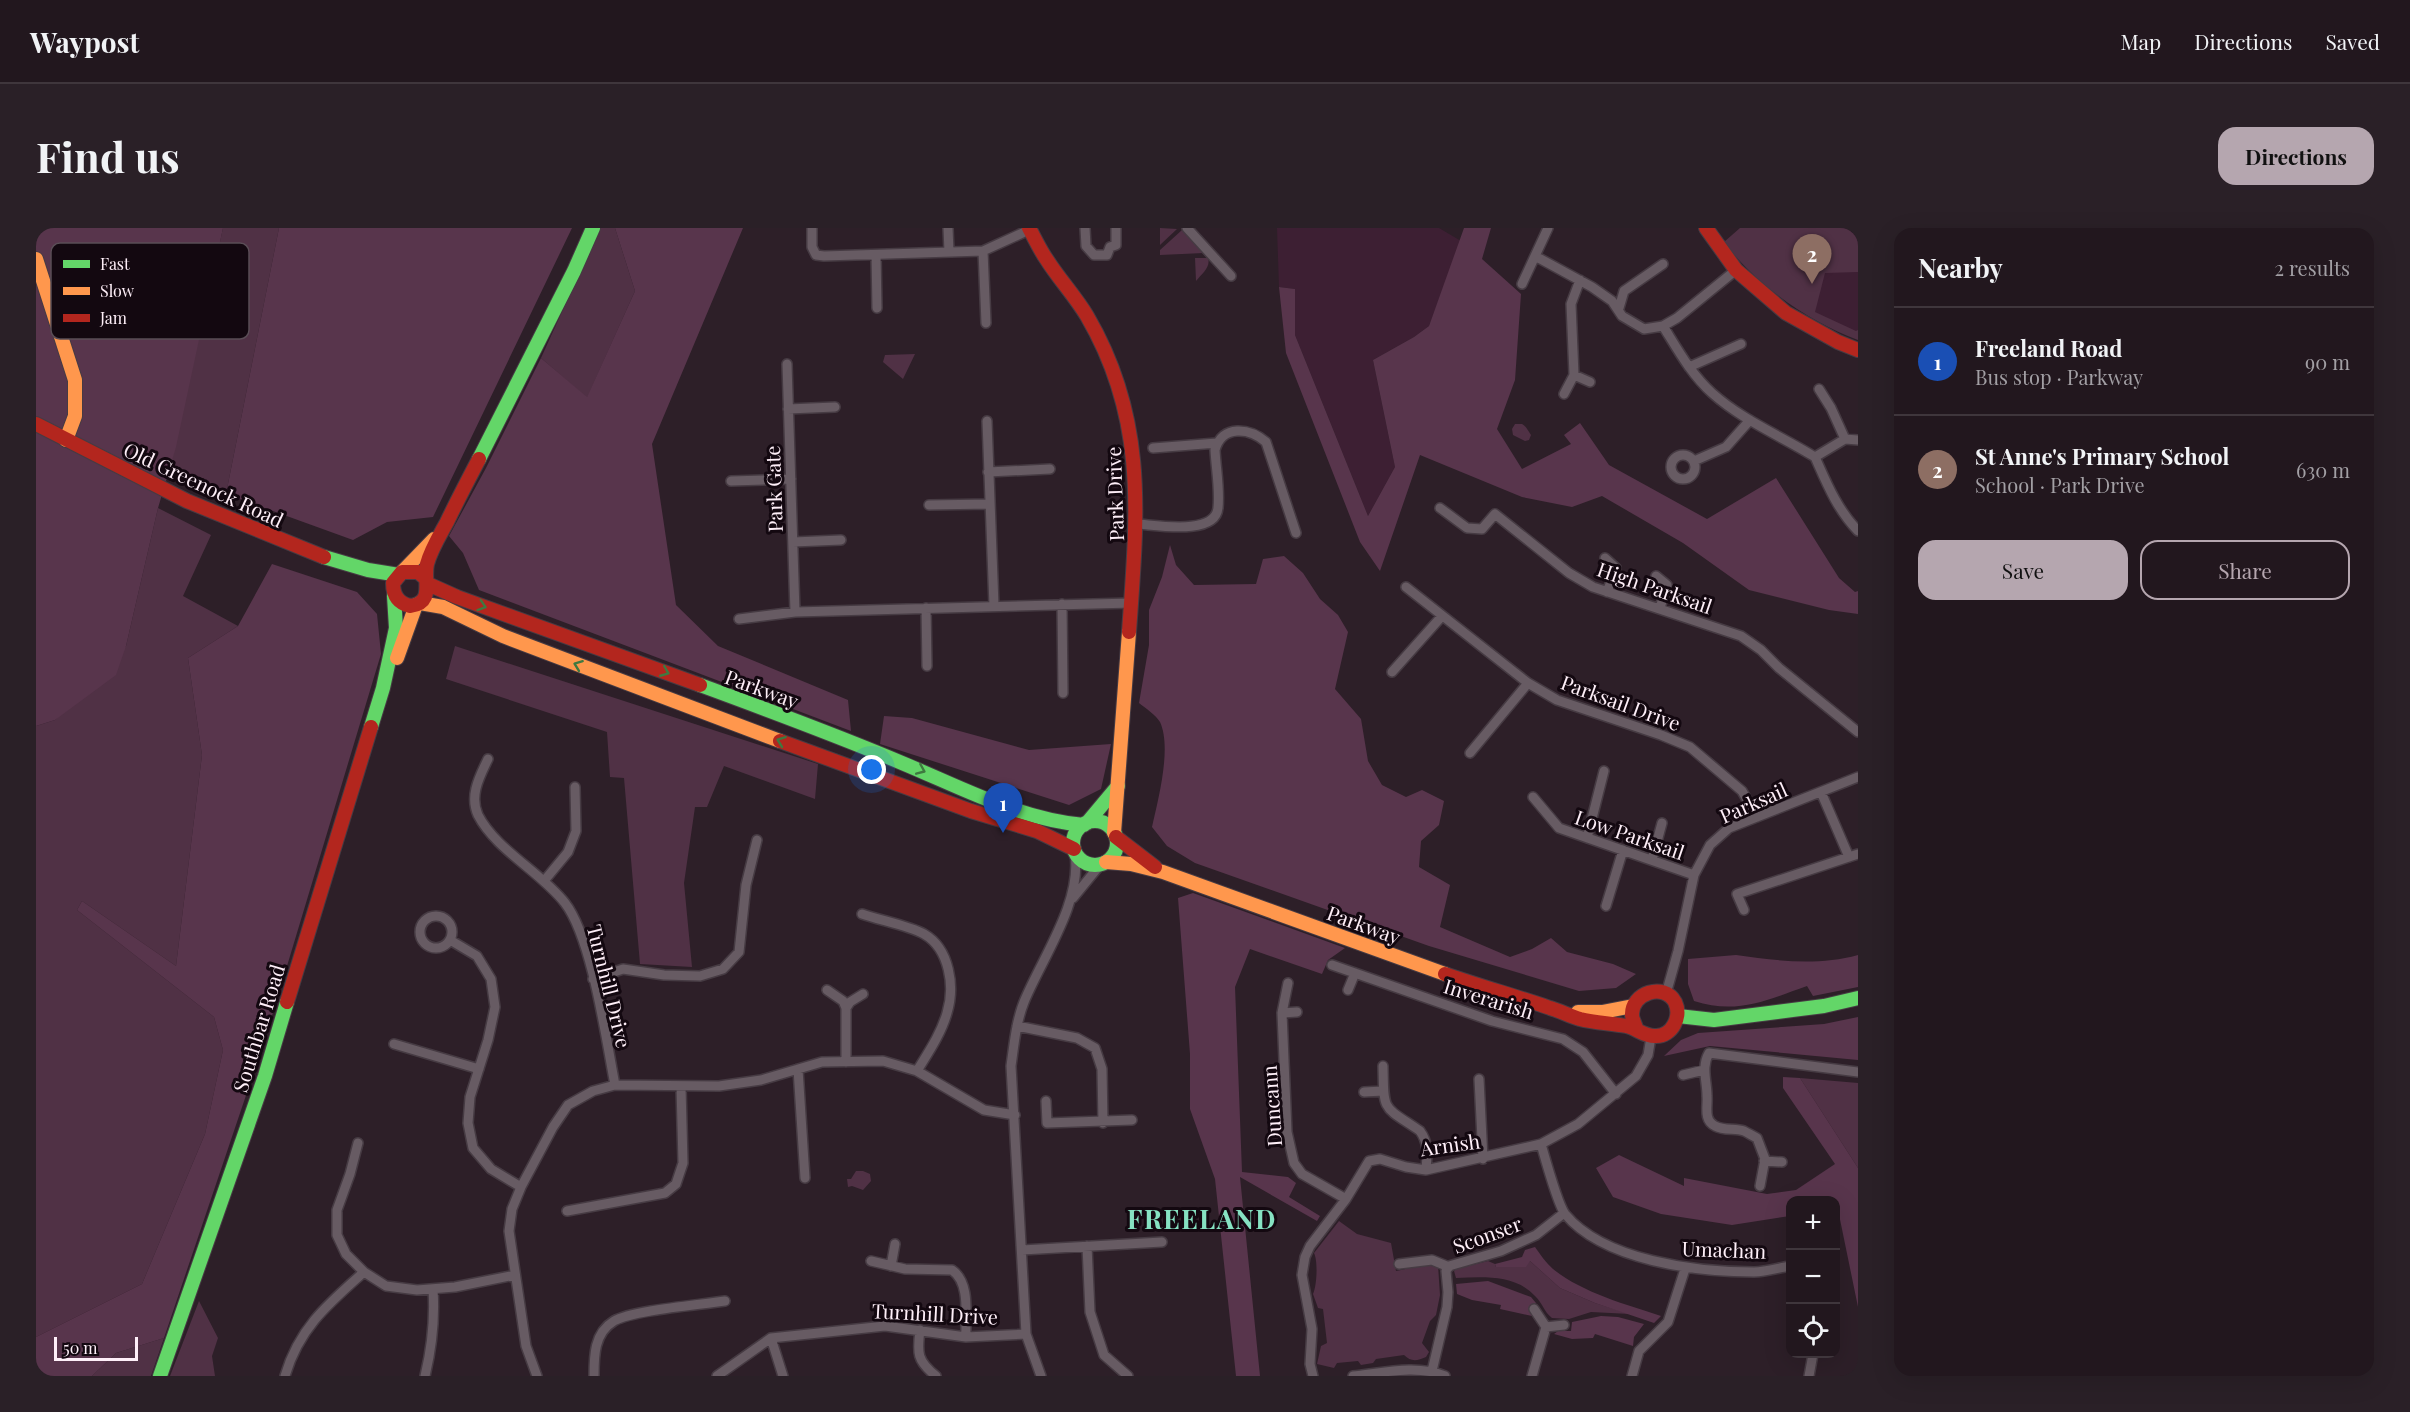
<!DOCTYPE html>
<html lang="en">
<head>
<meta charset="utf-8">
<style>
  :root { --surface:#22171e; --page:#2a2027; --text:#f1f3f6; --muted:#a29fa4; --line:#3f363c; --accent:#b5a6af }
  body { margin:0; font-family:"Playfair Display",serif; background:var(--page); color:var(--text) }
  .controls { position:absolute; right:18px; bottom:18px; display:grid; overflow:hidden; border-radius:12px; box-shadow:0 6px 24px #0002 }
  .controls button { width:54px; height:54px; display:grid; place-items:center; padding:0; border:0; border-bottom:2px solid var(--line); background:var(--surface); color:var(--text); font:30px sans-serif }
  .scale { position:absolute; left:18px; bottom:15px; width:84px; box-sizing:border-box; padding-left:6px; border:3px solid #feeff8; border-top:0; font-size:16px; line-height:21px; white-space:nowrap; color:#feeff8; -webkit-text-stroke:4px #130810; paint-order:stroke }
  .you { position:absolute; left:836px; top:542px; width:21px; height:21px; margin:-15px; border:4px solid #fff; border-radius:50%; background:#1a73e8; box-shadow:0 0 0 9px #1a73e833 }
  .badge { display:grid; place-items:center; width:39px; height:39px; border-radius:50%; background:var(--accent); color:#fff; font-size:20px; font-weight:700 }
  .pin { position:absolute; translate:-50% -50px; filter:drop-shadow(0 2px 3px #0008) }
  .pin::after { content:''; position:absolute; top:32px; width:21px; height:18px; background:inherit; clip-path:polygon(0 0,100% 0,50% 100%) }
  .list { margin:0; padding:0; list-style:none }
  h2 { display:flex; justify-content:space-between; align-items:center; height:78px; margin:0; padding:0 24px; font-size:26px }
  h2 small { font-size:20px; font-weight:400; color:var(--muted) }
  .list li { display:grid; grid-template-columns:39px 1fr auto; gap:18px; align-items:center; box-sizing:border-box; height:108px; padding:0 24px; border-top:2px solid var(--line) }
  .list b { display:block; font-size:22px; white-space:nowrap }
  .list p { margin:0; font-size:20px; white-space:nowrap; color:var(--muted) }
  .list em { font-size:20px; font-style:normal; color:var(--muted) }
  .actions { display:flex; gap:12px; padding:18px 24px }
  .actions a { flex:1; padding:14px 0; border:2px solid var(--accent); border-radius:18px; text-align:center; font-size:21px; color:var(--accent) }
  .actions .main { background:var(--accent); color:#111 }
  .icon { flex:none; width:33px; height:33px; fill:none; stroke:currentColor; stroke-width:2; stroke-linecap:round; stroke-linejoin:round }
  .map { position:relative; flex:none; width:1822px; height:1148px; overflow:hidden; border-radius:18px }
  header { display:flex; align-items:center; gap:36px; box-sizing:border-box; height:84px; padding:0 30px; background:var(--surface); border-bottom:2px solid var(--line) }
  header strong { font-size:28px }
  nav { display:flex; gap:33px; margin-inline-start:auto; font-size:21px }
  .intro { display:flex; align-items:center; justify-content:space-between; box-sizing:border-box; height:144px; padding:0 36px }
  h1 { margin:0; font-size:42px }
  .button { padding:15px 27px; border-radius:18px; background:var(--accent); color:#111; font-size:21px; font-weight:700 }
  main { display:flex; gap:36px; padding:0 36px }
  aside { flex:1; background:var(--surface); border-radius:18px; box-shadow:0 6px 24px #0002 }
  .map>svg:first-child { display:block }
</style>
</head>
<body>
<header>
<strong>Waypost</strong>
<nav><a>Map</a><a>Directions</a><a>Saved</a></nav>
</header>
<div class="intro"><h1>Find us</h1><a class="button">Directions</a></div>
<main>
<div class="map">
<svg width="1822" height="1148" viewBox="0 0 1822 1148">
  <rect width="100%" height="100%" fill="#2d1f28"/>
  <path fill="#3d1f33" d="M1241,0H1403L1425,13L1393,98L1378,109L1337,132L1359,239L1332,288L1259,107V61L1243,59Z
    M1704,0H1822V112L1761,81L1719,47L1695,24Z"/>
  <path fill="#503145" d="M187,0H243L190,266L132,249Z
    M564,0H579L599,63L551,170L505,130Z
    M1124,0L1141,1L1124,17Z
    M1704,0H1822V44L1789,45L1779,84L1820,103L1822,102V112C1772,93 1720,57 1688,14Z
    M1146,2L1168,25L1124,27V22Z
    M1159,30H1172C1175,39 1166,46 1160,53Z
    M879,126L867,151L847,134L849,127Z
    M1479,196H1486C1490,198 1492,203 1495,207L1493,212L1489,213L1477,207L1476,201Z
    M122,280L175,307L147,368L202,398L152,430L166,527L140,738L46,673L41,682L178,789L187,822L169,906L106,1056L0,1109V498L19,492L90,418Z
    M419,418L782,536L779,571L688,538L671,579H659L648,655L656,739L604,736L588,550L574,549L571,504L410,451Z
    M1764,850L1822,855V940Z
    M820,943H827L834,946L835,953L827,962L816,958L812,959L811,951H815Z
    M1303,993L1321,1006L1355,1015L1360,1043C1371,1041 1393,1035 1402,1037L1404,1067L1400,1087L1394,1093L1386,1115L1393,1124L1390,1129C1381,1133 1375,1134 1368,1127L1340,1131L1337,1135L1325,1137L1322,1133L1301,1135L1298,1140L1281,1136L1285,1118L1291,1115L1287,1081L1282,1080L1277,1066C1281,1057 1282,1033 1278,1025Z
    M1452,1033L1459,1036L1460,1039L1494,1033L1524,1060L1559,1075L1594,1086L1555,1084L1533,1091L1516,1090C1508,1084 1506,1074 1499,1068C1479,1046 1447,1049 1420,1050L1418,1043L1420,1041Z
    M163,1073L182,1110L176,1128L179,1148H134Z
    M128,1110L115,1148H56L80,1125Z"/>
  <path fill="#58354c" d="M0,0H187L140,219L122,280L90,418L80,447L19,492L0,498Z
    M243,0H536L397,289L351,294L317,312L190,266Z
    M579,0H707L616,216L640,377L682,418L812,472L815,503L443,362L427,325L413,308L450,240L505,130L551,169L599,63Z
    M1428,0H1455L1446,31L1485,66L1479,152L1461,201L1486,241L1535,216L1528,207L1544,195L1573,237L1671,291L1740,250L1803,350L1819,364L1822,363V386L1793,382L1713,362L1647,315L1566,268L1536,279L1486,269L1384,227L1344,343L1324,314L1250,125L1243,59L1259,61V107L1332,288L1359,239L1337,132L1378,109L1393,98Z
    M1134,317L1140,337L1158,357L1220,356L1227,331L1248,328L1267,345L1284,371L1302,387L1312,404L1299,461L1325,491L1332,533L1346,557L1370,569L1386,562L1408,573L1403,597L1385,613L1383,639L1414,657L1404,699L1474,729L1496,721L1515,710L1531,724L1577,736L1600,746L1580,760L1543,763L1393,718L1159,635L1131,618L1116,599C1122,572 1136,520 1124,494C1120,487 1109,480 1103,475L1113,417V382L1126,349Z
    M236,336L321,364L341,386L345,426L229,811L128,1110L80,1125L56,1148H0V1109L106,1056L169,906L187,822L178,789L41,682L46,673L140,738L166,527L152,430L202,398Z
    M848,488L876,490L993,522L1075,516L1065,561L1033,577L844,516Z
    M1157,665L1309,720L1292,732L1286,746L1214,721L1199,759L1206,944L1252,949L1260,955L1253,969L1284,988L1281,993L1204,949L1224,1148H1200L1179,951L1154,881V826L1142,670Z
    M1700,727C1741,733 1782,738 1822,727V759L1777,768L1771,758C1731,772 1701,787 1658,773L1652,756V731Z
    M1822,789V832L1674,818L1628,828L1645,812L1662,805L1788,796Z
    M1747,849L1764,850L1822,940V1079L1800,972H1754V988L1696,997L1625,986L1577,969L1560,940L1583,927L1648,958V950L1731,966L1760,962L1799,936L1747,860Z
    M1499,1019C1504,1026 1510,1035 1517,1041C1547,1065 1589,1076 1625,1088L1618,1095L1559,1075L1524,1060L1494,1033L1490,1039H1460L1459,1036L1486,1029L1489,1022Z
    M1452,1053L1495,1069L1500,1075L1494,1080L1496,1088L1464,1081L1465,1077L1436,1072L1421,1066L1420,1056Z
    M1565,1088L1582,1089L1608,1096L1598,1109L1597,1118L1559,1106L1557,1110L1536,1111L1518,1106L1522,1103H1535L1536,1094Z"/>
  <g fill="none" stroke-linecap="round" stroke-linejoin="round">
    <g stroke="#463b43" stroke-width="12">
      <path id="street" d="M776,0V19L780,27L788,28L947,23L993,2
        M912,0L913,24
        M1049,0L1050,18L1058,27H1071L1074,19L1080,17V0
        M1151,0L1195,48
        M1512,0L1499,28L1556,59L1576,73L1586,88L1608,101L1627,98L1641,90L1700,42
        M947,23L950,95
        M840,27L841,80
        M1486,56L1499,28
        M1583,80L1588,63L1627,36
        M1627,98C1642,122 1655,146 1676,165C1706,192 1745,208 1779,229L1809,211L1822,212
        M751,136L759,384
        M1653,139L1705,116
        M1538,147L1554,154
        M1783,161L1795,180L1809,211
        M1528,166L1538,147L1535,76L1544,52
        M752,181L799,179
        M951,193L958,378
        M1117,220L1181,215
        M1635 239a12 12 0 1 1 24 0a12 12 0 1 1-24 0Z
        M1779,229C1791,256 1801,281 1822,303
        M1658,233L1690,219L1714,192
        M952,244L1014,241
        M695,253L755,251
        M893,277L953,276
        M1404,280L1431,300L1446,301L1459,286L1533,345L1557,359L1705,408L1725,422L1743,440L1822,504
        M1101,296C1120,297 1179,308 1182,280C1184,261 1180,241 1179,222C1186,196 1214,200 1230,214L1260,305
        M757,314L805,312
        M1569,330L1580,340L1571,364
        M1620,348L1631,357L1624,380
        M1370,359L1492,455L1521,472L1625,507L1654,519L1706,563L1721,589
        M1026,376L1027,465
        M890,380L891,438
        M703,391L759,384L1096,375
        M1356,444L1406,388
        M1434,525L1492,455
        M452,531C444,548 433,567 442,587C460,622 505,644 529,675C556,710 570,811 579,857
        M1785,564L1813,629
        M1497,569L1523,600L1658,647
        M1551,610L1568,543
        M1616,632L1626,595
        M508,653L532,624L540,603L539,559
        M1037,670L1064,637
        M1570,678L1587,622
        M1708,682L1701,666L1822,626
        M826,686C843,692 874,698 888,706C914,721 919,759 911,785C905,806 892,825 881,843
        M384 704a16 16 0 1 1 32 0a16 16 0 1 1-32 0Z
        M414,712L441,728L455,751L459,779L452,812L434,869L432,895L437,920L455,941L485,959
        M1296,737L1456,793L1527,811L1547,824L1580,866
        M557,751L587,741L628,747L664,748L687,741L703,724L710,657L721,612
        M1252,755L1246,785L1251,904L1258,935L1266,946L1310,971
        M791,762L807,773L810,780V834
        M1312,762L1319,745
        M1630,766L1642,723L1658,647L1674,617L1693,600L1822,549
        M810,780L814,774L827,766
        M1246,785L1261,784
        M981,798L1041,810L1059,820L1066,841L1067,895
        M358,816L443,841
        M1347,838C1348,885 1346,877 1384,903C1393,915 1391,928 1390,942
        M762,841L769,950
        M1647,847L1668,842
        M1443,851L1447,931
        M1328,864L1347,863
        M1010,873L1011,895L1096,892
        M322,915L314,946L301,982V1007L310,1026L328,1044L350,1058L381,1062L419,1059L479,1047
        M1505,916C1509,930 1522,977 1529,986C1568,1033 1661,1044 1718,1044C1730,1044 1742,1040 1754,1038
        M1728,933L1746,934
        M1724,958L1729,931L1721,910C1717,908 1712,905 1708,903C1699,900 1688,903 1679,898C1667,892 1672,878 1671,868C1671,853 1665,839 1673,825L1822,844
        M531,983L629,965L640,956L647,935L645,859
        M1051,1018L1054,1084L1068,1127L1092,1148
        M986,1022L1126,1014
        M835,1033L869,1041L916,1042C935,1055 929,1088 930,1109
        M1363,1036L1396,1032L1413,1039
        M855,1038L859,1016
        M1498,1081L1510,1099L1528,1097
        M884,1102C881,1125 881,1133 900,1148
        M735,1110L747,1148
        M1396,1143L1411,1079L1412,1064L1410,1043L1413,1038L1465,1023L1500,1007L1528,985
        M249,1148C263,1100 292,1076 328,1044
        M389,1148C396,1119 399,1091 397,1061
        M501,1148L490,1118L473,1003L476,981L485,959L517,899L532,877L557,863L579,857L683,858L725,852L786,834L847,833L881,843L948,882L979,887
        M558,1148C558,1128 558,1105 578,1093C597,1082 664,1077 689,1073
        M681,1148L735,1110L849,1098L930,1109L990,1106
        M1005,1148L990,1106L975,838C978,817 980,794 988,774C1006,730 1046,675 1039,626
        M1277,1148L1274,1136L1276,1101L1266,1047L1269,1029L1274,1018L1310,971L1333,933L1344,931L1370,939L1390,942L1505,916L1542,896L1600,848L1612,827L1615,809
        M1317,1148C1346,1145 1381,1136 1409,1148
        M1496,1148L1510,1099
        M1596,1148L1603,1123L1632,1094L1649,1041
        M1773,1148L1777,1126"/>
    </g>
    <g stroke="#463b43" stroke-width="16">
      <path id="fast" d="M443,231L538,43L557,0
        M288,329L332,342L363,347
        M664,457C732,482 800,507 866,535C924,559 985,592 1048,597
        M335,499L347,460L360,400L358,368
        M1037 615a22 22 0 1 1 44 0a22 22 0 1 1-44 0Z
        M1051,595L1082,558
        M1642,788L1678,792L1788,778L1822,770
        M124,1148L229,848L251,774"/>
    </g>
    <g stroke="#463b43" stroke-width="16">
      <path id="slow" d="M0,31L39,152V188L30,212
        M366,344L398,311
        M384,375L407,379L467,408L744,513
        M361,430L380,377
        M1078,605L1093,404
        M1070,634L1095,636L1127,644L1409,746
        M1542,784H1566L1597,778"/>
    </g>
    <g stroke="#463b43" stroke-width="16">
      <path id="jam" d="M993,0C999,11 1004,22 1011,32C1023,51 1039,68 1051,88C1112,192 1101,289 1093,404
        M1670,0L1700,42L1750,85L1802,114L1822,122
        M0,196L151,273L288,329
        M389,350L382,344H366L357,355C357,367 362,375 374,378C399,375 387,353 391,336C395,321 404,307 411,294C421,273 432,252 443,231
        M392,356L421,369L664,457
        M744,513L935,583L1001,603L1038,621
        M1080,609L1119,639
        M1409,746C1443,758 1479,768 1514,780C1524,783 1534,788 1544,791C1559,795 1575,795 1590,798C1600,800 1609,809 1620,808C1636,808 1646,789 1639,774C1628,754 1595,765 1596,787C1596,791 1599,796 1600,800
        M251,774L335,499"/>
    </g>
    <use href="#street" stroke="#675b63" stroke-width="9"/>
    <use href="#fast" stroke="#63d668" stroke-width="14"/>
    <use href="#slow" stroke="#ff974d" stroke-width="14"/>
    <use href="#jam" stroke="#b3261e" stroke-width="14"/>
  </g>
  <defs><path id="oneway-chevron" d="M-2-3.5L2.5 0L-2 3.5" fill="none" stroke-width="1.6" stroke-linecap="round" stroke-linejoin="round" transform="scale(1.5)"/></defs>
  <g stroke="#3f7940">
    <use href="#oneway-chevron" transform="translate(446 378) rotate(18)"/>
    <use href="#oneway-chevron" transform="translate(542 437) rotate(-159)"/>
    <use href="#oneway-chevron" transform="translate(629 444) rotate(22)"/>
    <use href="#oneway-chevron" transform="translate(745 513) rotate(-160)"/>
    <use href="#oneway-chevron" transform="translate(885 542) rotate(23)"/>
  </g>
  <g text-anchor="middle" dominant-baseline="central" stroke-width="6" stroke-linejoin="round" paint-order="stroke">
    <g font-size="20" fill="#feeff8" stroke="#130810">
      <text transform="translate(168 256) rotate(25)">Old Greenock Road</text>
      <text transform="translate(737 261) rotate(-92)">Park Gate</text>
      <text transform="translate(1078 266) rotate(-92)">Park Drive</text>
      <text transform="translate(1619 359) rotate(19)">High Parksail</text>
      <text transform="translate(726 460) rotate(20)">Parkway</text>
      <text transform="translate(1585 474) rotate(20)">Parksail Drive</text>
      <text transform="translate(1717 574) rotate(-24)">Parksail</text>
      <text transform="translate(1594 606) rotate(19)">Low Parksail</text>
      <text transform="translate(1328 696) rotate(20)">Parkway</text>
      <text transform="translate(574 758) rotate(76)">Turnhill Drive</text>
      <text transform="translate(1453 770) rotate(17)">Inverarish</text>
      <text transform="translate(222 800) rotate(-73)">Southbar Road</text>
      <text transform="translate(1235 878) rotate(-94)">Duncann</text>
      <text transform="translate(1414 916) rotate(-8)">Arnish</text>
      <text transform="translate(1451 1006) rotate(-20)">Sconser</text>
      <text transform="translate(1688 1021) rotate(2)">Umachan</text>
      <text transform="translate(899 1085) rotate(3)">Turnhill Drive</text>
    </g>
    <g font-size="26" font-weight="bold" letter-spacing="1.5" fill="#86e2c2" stroke="#130810">
      <text x="1166" y="990">FREELAND</text>
    </g>
  </g>
  <rect x="15" y="15" width="198" height="96" rx="9" fill="#130810" stroke="#5a4d56" stroke-width="1.5"/>
  <rect x="27" y="32" width="27" height="8" fill="#63d668"/>
  <rect x="27" y="59" width="27" height="8" fill="#ff974d"/>
  <rect x="27" y="86" width="27" height="8" fill="#b3261e"/>
  <g font-size="16" fill="#feeff8">
    <text x="64" y="42">Fast</text>
    <text x="64" y="69">Slow</text>
    <text x="64" y="96">Jam</text>
  </g>
</svg>
<div class="controls">
<button>+</button>
<button>−</button>
<button><svg class="icon" aria-label="locate" viewBox="0 0 24 24"><circle cx="12" cy="12" r="6"/><path d="M12 2v4M12 18v4M2 12h4M18 12h4"/></svg></button>
</div>
<div class="scale">50 m</div>
<div class="you"></div>
<div class="pin badge" style="left:967px;top:605px;background:#1a4fb4">1</div>
<div class="pin badge" style="left:1776px;top:56px;background:#8d6e63">2</div>
</div>
<aside>
<h2>Nearby<small>2 results</small></h2>
<ul class="list">
<li><span class="badge" style="background:#1a4fb4">1</span><div><b>Freeland Road</b><p>Bus stop · Parkway</p></div><em>90 m</em></li>
<li><span class="badge" style="background:#8d6e63">2</span><div><b>St Anne's Primary School</b><p>School · Park Drive</p></div><em>630 m</em></li>
</ul>
<div class="actions"><a class="main">Save</a><a>Share</a></div>
</aside>
</main>
</body>
</html>
